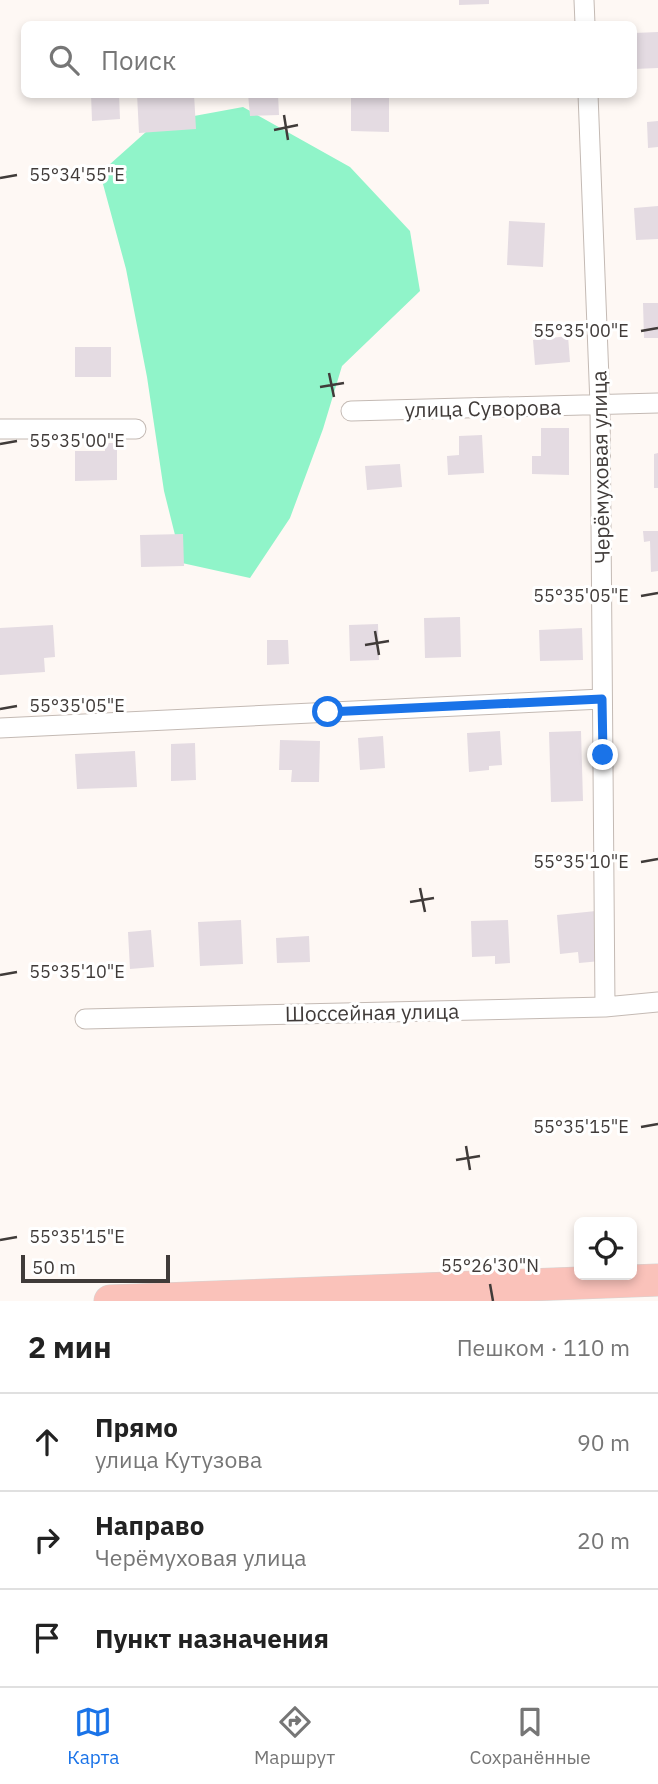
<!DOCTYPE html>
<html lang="ru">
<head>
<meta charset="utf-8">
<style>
  :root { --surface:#fff; --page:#f2f2f2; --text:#222; --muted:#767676; --line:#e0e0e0; --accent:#1a73e8 }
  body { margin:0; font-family:"IBM Plex Sans",sans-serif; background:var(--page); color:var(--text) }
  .controls { position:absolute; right:21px; bottom:21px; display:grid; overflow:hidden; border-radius:10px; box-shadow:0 4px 10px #0003 }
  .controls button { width:63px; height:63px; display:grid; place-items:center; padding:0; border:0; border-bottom:2px solid var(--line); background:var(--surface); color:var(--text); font:35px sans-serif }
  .scale { position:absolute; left:21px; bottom:18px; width:149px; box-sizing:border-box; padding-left:7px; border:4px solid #403b39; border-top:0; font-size:19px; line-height:24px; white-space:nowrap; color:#403b39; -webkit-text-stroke:5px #fff; paint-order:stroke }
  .stop { position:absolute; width:21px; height:21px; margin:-16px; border:5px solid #1a73e8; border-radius:50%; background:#fff }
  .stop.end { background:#1a73e8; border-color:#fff; box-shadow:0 2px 7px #0008 }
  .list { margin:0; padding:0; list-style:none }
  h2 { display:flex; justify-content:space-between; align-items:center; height:91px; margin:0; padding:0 28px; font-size:30px }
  h2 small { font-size:23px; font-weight:400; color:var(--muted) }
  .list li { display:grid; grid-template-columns:46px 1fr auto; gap:21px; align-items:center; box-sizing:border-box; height:98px; padding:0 28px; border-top:2px solid var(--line) }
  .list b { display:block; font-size:26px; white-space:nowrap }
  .list p { margin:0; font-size:23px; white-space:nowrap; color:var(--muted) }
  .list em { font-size:23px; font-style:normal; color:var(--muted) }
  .icon { flex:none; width:38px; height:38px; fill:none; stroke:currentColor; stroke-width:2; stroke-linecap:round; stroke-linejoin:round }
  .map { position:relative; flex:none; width:658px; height:1301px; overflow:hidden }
  .search { position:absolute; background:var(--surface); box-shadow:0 4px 10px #0003; left:21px; right:21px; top:21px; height:77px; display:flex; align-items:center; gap:18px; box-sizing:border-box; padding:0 24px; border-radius:10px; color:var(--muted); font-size:26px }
  .sheet { height:385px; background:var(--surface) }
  nav { display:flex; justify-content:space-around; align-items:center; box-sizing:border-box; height:98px; border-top:2px solid var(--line); background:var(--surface); font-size:19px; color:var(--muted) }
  nav a { display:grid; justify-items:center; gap:4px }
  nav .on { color:var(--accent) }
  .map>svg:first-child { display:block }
</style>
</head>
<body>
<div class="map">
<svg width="658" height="1301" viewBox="0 0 658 1301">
  <rect width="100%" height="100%" fill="#fef8f4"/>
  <path fill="#90f4c9" d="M243,107L350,167L410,231L420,291L342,366L323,429L290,518L250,578L182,563L164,491L147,377L126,269L100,173L156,123Z"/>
  <path fill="#e4dbe2" d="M459,0H489V4L459,5Z
    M658,32V68L634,69V33Z
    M91,94H119L120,119L92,121Z
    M137,94H194L196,129L139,133Z
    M248,94H278L279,115L250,116Z
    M351,94H389V132L351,131Z
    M658,121V147L648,148L647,122Z
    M658,206V239L636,240L634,208Z
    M509,221L545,223L543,267L507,265Z
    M643,303H658V338H644Z
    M568,336L570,362L535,365L533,340Z
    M75,347H111V377H75Z
    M541,428H569V475L532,474V456H541Z
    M482,435L484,473L448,475L447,456L459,455V436Z
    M105,443H117V480L75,481V451H105Z
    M658,453V488H654V454Z
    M400,464L402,487L367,490L365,466Z
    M643,531H658V571L651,572L650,541L644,542Z
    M183,534L184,566L141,567L140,535Z
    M460,617L461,657L425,658L424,618Z
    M378,624L379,660L350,661L349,625Z
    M53,625L55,657L44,658L45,672L0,675V628Z
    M582,628L583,660L540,661L539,630Z
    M267,640H288L289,664L267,665Z
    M500,731L502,765L489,766V770L469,772L467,733Z
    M581,731L583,801L551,802L549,732Z
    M383,736L385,768L360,770L358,738Z
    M280,740L320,741L319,782H291L292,770H279Z
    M195,743L196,780L171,781V744Z
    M135,751L137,787L77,789L75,754Z
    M596,911L601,961L579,963L578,952L560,954L557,915Z
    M241,920L243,964L200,966L198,922Z
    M508,920L510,963L495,964V956L472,957L471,921Z
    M151,930L154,967L130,969L128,932Z
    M309,936L310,962L277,963L276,938Z"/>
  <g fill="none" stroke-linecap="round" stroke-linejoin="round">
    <g stroke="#c4bab4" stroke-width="21">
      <path id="street" d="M584,0L585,24
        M588,94L600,405L605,1007
        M351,411L658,403
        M0,429H136
        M0,728L602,699
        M85,1019L605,1007L658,1002"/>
    </g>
    <g stroke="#d5d4d3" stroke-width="33">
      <path id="primary" d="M110,1301L658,1280"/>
    </g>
    <use href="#street" stroke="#fff" stroke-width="19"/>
    <use href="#primary" stroke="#fac2ba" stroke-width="32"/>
  </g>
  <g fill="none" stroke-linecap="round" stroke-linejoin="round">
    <path stroke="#1a73e8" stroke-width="9" d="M328,712L602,699L603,755"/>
  </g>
  <path fill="none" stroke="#403b39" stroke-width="2.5" d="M284,115L288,140M274,130L298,125M0,178L17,175M641,331L658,328M329,373L334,397M320,387L344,383M0,444L17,441M641,596L658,593M375,631L379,655M365,645L389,641M0,709L17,706M641,862L658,859M420,888L425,912M410,902L434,898M0,975L17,972M641,1127L658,1124M466,1146L470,1170M456,1160L480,1156M0,1240L17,1237M490,1284L493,1301"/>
  <g text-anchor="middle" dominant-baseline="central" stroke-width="6" stroke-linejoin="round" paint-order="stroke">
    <g font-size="21" fill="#403b39" stroke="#fff">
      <text transform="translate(483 408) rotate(-1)">улица Суворова</text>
      <text transform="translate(600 467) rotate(-91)">Черёмуховая улица</text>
      <text transform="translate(372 1012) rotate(-1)">Шоссейная улица</text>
    </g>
  </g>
  <g font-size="18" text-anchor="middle" fill="#403b39" stroke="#fff" stroke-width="6" stroke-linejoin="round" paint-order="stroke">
    <text x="77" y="181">55°34'55"E</text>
    <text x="581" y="337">55°35'00"E</text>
    <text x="77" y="447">55°35'00"E</text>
    <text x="581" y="602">55°35'05"E</text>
    <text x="77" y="712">55°35'05"E</text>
    <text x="581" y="868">55°35'10"E</text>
    <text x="77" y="978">55°35'10"E</text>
    <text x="581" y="1133">55°35'15"E</text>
    <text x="77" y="1243">55°35'15"E</text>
    <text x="490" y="1272">55°26'30"N</text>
  </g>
</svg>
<div class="controls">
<button><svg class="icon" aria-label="locate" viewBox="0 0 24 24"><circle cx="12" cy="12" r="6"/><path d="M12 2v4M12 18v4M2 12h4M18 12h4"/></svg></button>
</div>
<div class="scale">50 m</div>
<div class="stop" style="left:328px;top:712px"></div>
<div class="stop end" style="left:603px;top:755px"></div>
<div class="search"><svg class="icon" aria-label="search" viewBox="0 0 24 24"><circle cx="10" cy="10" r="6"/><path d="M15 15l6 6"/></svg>Поиск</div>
</div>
<section class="sheet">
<h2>2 мин<small>Пешком · 110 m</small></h2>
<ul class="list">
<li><svg class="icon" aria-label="ahead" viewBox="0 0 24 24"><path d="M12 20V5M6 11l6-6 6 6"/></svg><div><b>Прямо</b><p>улица Кутузова</p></div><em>90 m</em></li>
<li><svg class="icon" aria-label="right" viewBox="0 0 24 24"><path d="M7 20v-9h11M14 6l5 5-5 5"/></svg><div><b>Направо</b><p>Черёмуховая улица</p></div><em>20 m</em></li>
<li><svg class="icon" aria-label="arrive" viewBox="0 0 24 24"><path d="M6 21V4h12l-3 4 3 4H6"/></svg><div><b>Пункт назначения</b></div></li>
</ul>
</section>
<nav>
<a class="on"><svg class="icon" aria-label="map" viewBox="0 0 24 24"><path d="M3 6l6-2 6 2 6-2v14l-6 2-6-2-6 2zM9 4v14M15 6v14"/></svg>Карта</a>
<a><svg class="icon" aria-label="directions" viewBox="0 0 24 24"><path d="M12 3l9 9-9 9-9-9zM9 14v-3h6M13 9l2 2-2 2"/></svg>Маршрут</a>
<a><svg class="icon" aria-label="saved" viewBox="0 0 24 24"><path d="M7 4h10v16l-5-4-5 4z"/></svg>Сохранённые</a>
</nav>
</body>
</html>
